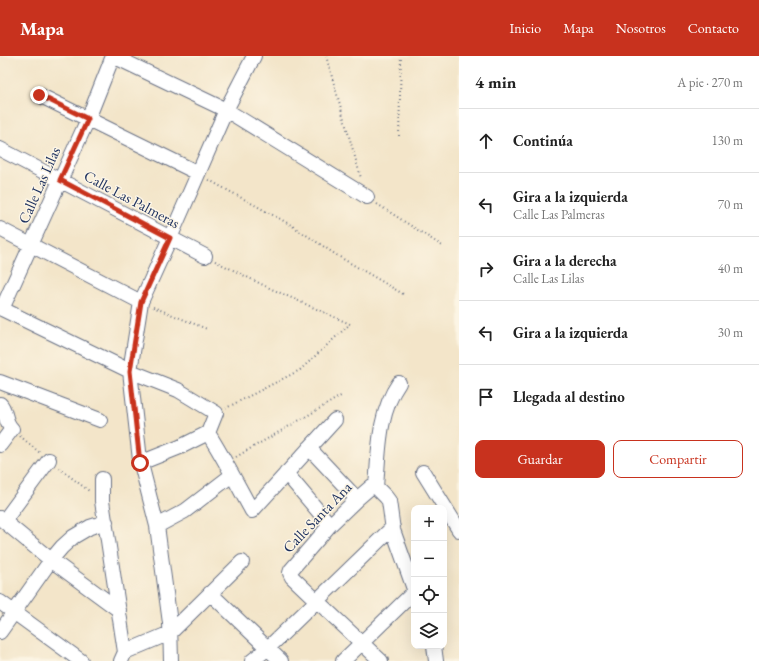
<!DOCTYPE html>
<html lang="es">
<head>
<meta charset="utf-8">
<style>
  :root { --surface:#fff; --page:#f2f2f2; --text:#222; --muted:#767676; --line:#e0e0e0; --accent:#c8321e }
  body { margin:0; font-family:"EB Garamond",serif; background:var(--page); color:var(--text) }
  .controls { position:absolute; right:12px; bottom:12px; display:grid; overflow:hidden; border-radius:8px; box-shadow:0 4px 16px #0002 }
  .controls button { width:36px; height:36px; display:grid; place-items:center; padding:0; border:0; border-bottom:1px solid var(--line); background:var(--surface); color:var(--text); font:20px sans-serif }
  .stop { position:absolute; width:12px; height:12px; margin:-9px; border:3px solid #c8321e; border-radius:50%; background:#fff }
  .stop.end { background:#c8321e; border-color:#fff; box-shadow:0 1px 4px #0008 }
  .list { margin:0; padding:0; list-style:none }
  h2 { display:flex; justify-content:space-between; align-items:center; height:52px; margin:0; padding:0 16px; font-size:17px }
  h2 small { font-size:13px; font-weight:400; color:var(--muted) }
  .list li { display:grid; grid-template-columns:26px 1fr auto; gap:12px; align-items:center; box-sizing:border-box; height:64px; padding:0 16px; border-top:1px solid var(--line) }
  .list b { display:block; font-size:15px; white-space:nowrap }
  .list p { margin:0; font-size:13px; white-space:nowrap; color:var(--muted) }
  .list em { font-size:13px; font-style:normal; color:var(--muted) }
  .actions { display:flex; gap:8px; padding:12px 16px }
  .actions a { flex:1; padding:9px 0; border:1px solid var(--accent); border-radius:8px; text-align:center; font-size:14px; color:var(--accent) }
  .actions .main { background:var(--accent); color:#fff }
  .icon { flex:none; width:22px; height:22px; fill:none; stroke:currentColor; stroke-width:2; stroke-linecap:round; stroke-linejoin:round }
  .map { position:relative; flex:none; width:459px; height:605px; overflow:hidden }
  header { display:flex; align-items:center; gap:24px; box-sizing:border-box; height:56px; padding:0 20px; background:var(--accent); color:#fff }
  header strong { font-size:19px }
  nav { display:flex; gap:22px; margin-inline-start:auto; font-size:14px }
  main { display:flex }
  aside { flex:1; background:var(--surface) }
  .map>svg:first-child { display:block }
</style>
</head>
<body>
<header>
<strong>Mapa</strong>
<nav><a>Inicio</a><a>Mapa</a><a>Nosotros</a><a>Contacto</a></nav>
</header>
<main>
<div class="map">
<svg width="459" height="605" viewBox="0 0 459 605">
  <rect width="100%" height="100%" fill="#fcf5e5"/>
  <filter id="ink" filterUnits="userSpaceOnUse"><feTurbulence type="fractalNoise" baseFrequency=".025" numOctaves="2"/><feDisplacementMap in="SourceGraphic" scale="8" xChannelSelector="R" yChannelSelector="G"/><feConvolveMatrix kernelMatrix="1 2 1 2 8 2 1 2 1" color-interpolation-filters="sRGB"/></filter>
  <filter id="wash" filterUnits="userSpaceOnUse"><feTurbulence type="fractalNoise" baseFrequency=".012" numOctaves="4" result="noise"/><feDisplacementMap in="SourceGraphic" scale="16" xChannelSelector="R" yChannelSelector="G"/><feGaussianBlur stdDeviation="0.9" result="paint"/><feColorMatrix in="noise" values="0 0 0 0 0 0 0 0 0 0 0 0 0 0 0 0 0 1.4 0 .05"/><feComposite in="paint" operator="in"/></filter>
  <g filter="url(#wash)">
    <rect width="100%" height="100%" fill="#f3e5c9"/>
  </g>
  <g filter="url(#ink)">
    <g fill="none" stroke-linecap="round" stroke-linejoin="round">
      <g stroke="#676f83" stroke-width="16">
        <path id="minor" d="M113,0L226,54L367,141
          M39,39L198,117
          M0,93L205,200
          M0,173L141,246
          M0,252L130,315L178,334L216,357L208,377L180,391L140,407
          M2,253L88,63L113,0
          M0,326L100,364
          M0,348C7,355 4,366 12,373L0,389
          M208,377C224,402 237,428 252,455L335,364
          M309,392L357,443
          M423,416L459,474
          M286,417L330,469
          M102,423V445L125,596L121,605
          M376,431C379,396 378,357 399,327
          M0,462L51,504L119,554
          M4,465L49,404
          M157,470L185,455L232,419
          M210,537L281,605
          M0,546L81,605
          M0,576L51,504L62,491L73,481L90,471L106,466
          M434,590L436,605
          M125,596L170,577L242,506
          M171,605L170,567L157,470L140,404L130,315L141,246L170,182L226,54L254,0
          M252,605L268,592L393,471
          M343,605L414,536
          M381,605L316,544L292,521L290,517L291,514L330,469L357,443L372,430L376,431L386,441L389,445L393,474L414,533"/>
      </g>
      <path stroke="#676f83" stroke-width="2" stroke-dasharray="1 3" stroke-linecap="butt" d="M326,0L361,122
        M399,80L401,0
        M209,124L291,169L338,200L405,239
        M377,148L444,191
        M215,205L265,230L350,268L300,314L226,352
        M153,251L207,273
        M20,380L40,397
        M236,401L341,340
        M59,412L89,435"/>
      <use href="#minor" stroke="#fff" stroke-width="14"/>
    </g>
  </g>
  <g fill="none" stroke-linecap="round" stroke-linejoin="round" filter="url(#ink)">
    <path stroke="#c8321e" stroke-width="5" d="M39,39L88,63L60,124L170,182L141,246L130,315L140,407"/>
  </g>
  <g text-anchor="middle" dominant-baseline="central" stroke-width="3" stroke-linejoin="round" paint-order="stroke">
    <g font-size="15" fill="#1b2f5e" stroke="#fcf5e5">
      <text transform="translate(39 129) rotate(-66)">Calle Las Lilas</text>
      <text transform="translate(132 143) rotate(28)">Calle Las Palmeras</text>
      <text transform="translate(317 461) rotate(-46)">Calle Santa Ana</text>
    </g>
  </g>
</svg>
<div class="controls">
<button>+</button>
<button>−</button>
<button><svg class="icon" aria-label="locate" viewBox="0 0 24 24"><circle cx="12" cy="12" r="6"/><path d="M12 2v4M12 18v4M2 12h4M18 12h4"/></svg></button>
<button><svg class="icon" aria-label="layers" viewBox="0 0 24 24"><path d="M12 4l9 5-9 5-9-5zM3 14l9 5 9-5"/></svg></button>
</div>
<div class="stop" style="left:140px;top:407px"></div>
<div class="stop end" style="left:39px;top:39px"></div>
</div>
<aside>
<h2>4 min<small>A pie · 270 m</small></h2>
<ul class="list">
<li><svg class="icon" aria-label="ahead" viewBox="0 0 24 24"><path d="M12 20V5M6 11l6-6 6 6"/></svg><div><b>Continúa</b></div><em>130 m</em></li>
<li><svg class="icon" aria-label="left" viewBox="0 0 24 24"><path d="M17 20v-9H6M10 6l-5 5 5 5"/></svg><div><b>Gira a la izquierda</b><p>Calle Las Palmeras</p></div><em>70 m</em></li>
<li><svg class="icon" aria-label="right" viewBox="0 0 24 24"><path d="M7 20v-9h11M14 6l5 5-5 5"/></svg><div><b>Gira a la derecha</b><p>Calle Las Lilas</p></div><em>40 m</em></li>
<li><svg class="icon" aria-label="left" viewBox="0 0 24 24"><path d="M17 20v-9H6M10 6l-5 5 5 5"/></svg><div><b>Gira a la izquierda</b></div><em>30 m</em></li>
<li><svg class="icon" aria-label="arrive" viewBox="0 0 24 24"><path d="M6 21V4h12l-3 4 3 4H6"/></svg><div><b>Llegada al destino</b></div></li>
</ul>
<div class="actions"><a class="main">Guardar</a><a>Compartir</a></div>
</aside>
</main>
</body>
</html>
